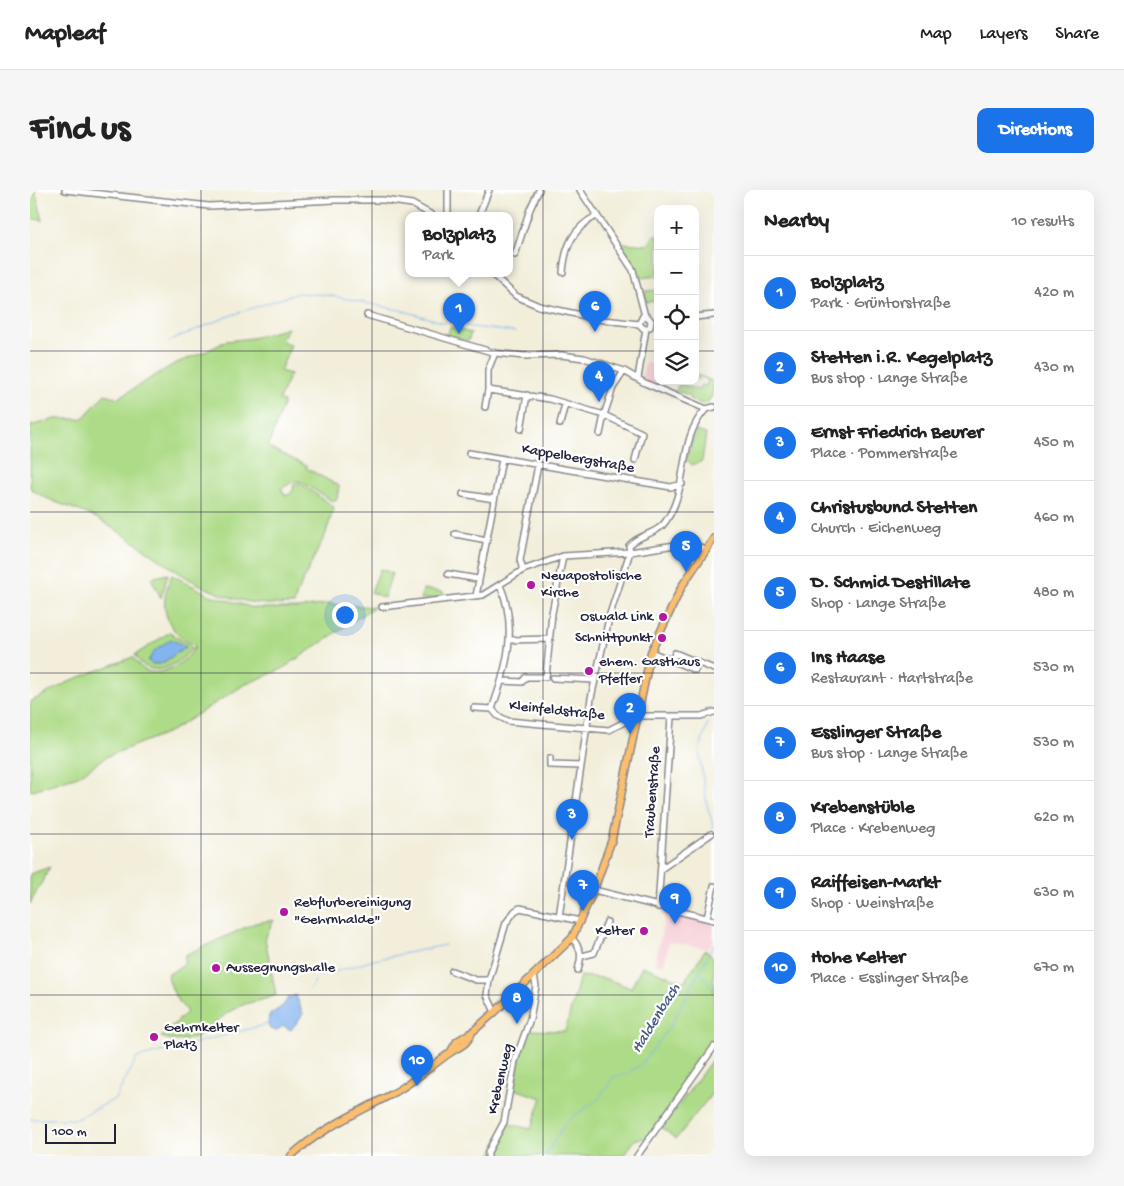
<!DOCTYPE html>
<html lang="en">
<head>
<meta charset="utf-8">
<style>
  :root { --surface:#fff; --page:#f6f6f6; --text:#222; --muted:#767676; --line:#e0e0e0; --accent:#1a73e8 }
  body { margin:0; font-family:"Gochi Hand",sans-serif; background:var(--page); color:var(--text) }
  .controls { position:absolute; right:15px; top:15px; display:grid; overflow:hidden; border-radius:10px; box-shadow:0 5px 20px #0002 }
  .controls button { width:45px; height:45px; display:grid; place-items:center; padding:0; border:0; border-bottom:1px solid var(--line); background:var(--surface); color:var(--text); font:25px sans-serif }
  .scale { position:absolute; left:15px; bottom:12px; width:71px; box-sizing:border-box; padding-left:5px; border:2px solid #22223b; border-top:0; font-size:14px; line-height:18px; white-space:nowrap; color:#22223b; -webkit-text-stroke:4px #fff; paint-order:stroke }
  .you { position:absolute; left:314px; top:424px; width:18px; height:18px; margin:-12px; border:4px solid #fff; border-radius:50%; background:#1a73e8; box-shadow:0 0 0 8px #1a73e833 }
  .badge { display:grid; place-items:center; width:32px; height:32px; border-radius:50%; background:var(--accent); color:#fff; font-size:16px; font-weight:700 }
  .pin { position:absolute; translate:-50% -41px; filter:drop-shadow(0 1px 2px #0008) }
  .pin::after { content:''; position:absolute; top:26px; width:18px; height:15px; background:inherit; clip-path:polygon(0 0,100% 0,50% 100%) }
  .popup { position:absolute; left:375px; top:22px; width:108px; height:65px; box-sizing:border-box; display:grid; place-content:center; border-radius:10px; background:var(--surface); filter:drop-shadow(0 1px 4px #0005); font-size:16px; white-space:nowrap; color:var(--muted) }
  .popup b { font-size:19px; color:var(--text) }
  .popup::after { content:''; position:absolute; left:50%; top:100%; margin-left:-10px; border:10px solid transparent; border-top-color:var(--surface) }
  .list { margin:0; padding:0; list-style:none }
  h2 { display:flex; justify-content:space-between; align-items:center; height:65px; margin:0; padding:0 20px; font-size:21px }
  h2 small { font-size:16px; font-weight:400; color:var(--muted) }
  .list li { display:grid; grid-template-columns:32px 1fr auto; gap:15px; align-items:center; box-sizing:border-box; height:75px; padding:0 20px; border-top:1px solid var(--line) }
  .list b { display:block; font-size:19px; white-space:nowrap }
  .list p { margin:0; font-size:16px; white-space:nowrap; color:var(--muted) }
  .list em { font-size:16px; font-style:normal; color:var(--muted) }
  .icon { flex:none; width:28px; height:28px; fill:none; stroke:currentColor; stroke-width:2; stroke-linecap:round; stroke-linejoin:round }
  .map { position:relative; flex:none; width:684px; height:966px; overflow:hidden; border-radius:10px }
  header { display:flex; align-items:center; gap:30px; box-sizing:border-box; height:70px; padding:0 25px; background:var(--surface); border-bottom:1px solid var(--line) }
  header strong { font-size:24px }
  nav { display:flex; gap:28px; margin-inline-start:auto; font-size:18px }
  .intro { display:flex; align-items:center; justify-content:space-between; box-sizing:border-box; height:120px; padding:0 30px }
  h1 { margin:0; font-size:35px }
  .button { padding:12px 22px; border-radius:10px; background:var(--accent); color:#fff; font-size:18px; font-weight:700 }
  main { display:flex; gap:30px; padding:0 30px }
  aside { flex:1; background:var(--surface); border-radius:10px; box-shadow:0 5px 20px #0002 }
  .map>svg:first-child { display:block }
</style>
</head>
<body>
<header>
<strong>Mapleaf</strong>
<nav><a>Map</a><a>Layers</a><a>Share</a></nav>
</header>
<div class="intro"><h1>Find us</h1><a class="button">Directions</a></div>
<main>
<div class="map">
<svg width="684" height="966" viewBox="0 0 684 966">
  <rect width="100%" height="100%" fill="#fff"/>
  <filter id="ink" filterUnits="userSpaceOnUse"><feTurbulence type="fractalNoise" baseFrequency=".02" numOctaves="2"/><feDisplacementMap in="SourceGraphic" scale="10" xChannelSelector="R" yChannelSelector="G"/><feConvolveMatrix kernelMatrix="1 2 1 2 8 2 1 2 1" color-interpolation-filters="sRGB"/></filter>
  <filter id="wash" filterUnits="userSpaceOnUse"><feTurbulence type="fractalNoise" baseFrequency=".0096" numOctaves="4" result="noise"/><feDisplacementMap in="SourceGraphic" scale="20" xChannelSelector="R" yChannelSelector="G"/><feGaussianBlur stdDeviation="1.12" result="paint"/><feColorMatrix in="noise" values="0 0 0 0 0 0 0 0 0 0 0 0 0 0 0 0 0 1.4 0 .05"/><feComposite in="paint" operator="in"/></filter>
  <g filter="url(#wash)">
    <rect width="100%" height="100%" fill="#f2eeda"/>
    <path fill="#f6cfd8" d="M615,173L628,174V191H635L633,199L615,192L612,187Z
      M636,721L684,734V750L678,759L639,752L634,775L625,773Z"/>
    <path fill="#addb87" stroke="#687e61" d="M0,0H5L13,30L0,29Z
      M624,45H628V86L610,88L606,77L591,55L594,53L618,55Z
      M628,100V111L616,112L615,101Z
      M420,137L441,143L438,151L418,145Z
      M258,138L251,150L261,155L250,181L260,184L249,210L254,212L238,257L277,276L276,278L309,296L307,309L302,311L270,291H264L251,299L255,305H259L263,300L264,294L270,293L304,317L296,343L267,403L264,414C173,420 137,367 66,328C44,317 19,313 0,298V236L25,229H52L75,204L88,208L144,174L177,161L196,151L222,148Z
      M665,184L684,192L682,206L677,213L672,214L659,209L660,206L650,202L648,205L645,203L649,194L669,200L671,195L676,196L678,190L670,186L668,190L666,189Z
      M666,241L676,244L672,271L662,275L656,269Z
      M350,379L362,383L354,408L341,402Z
      M138,384L131,408L121,388Z
      M142,385L180,405L224,418H269L297,414L344,417L252,479L214,495L141,541L78,566L48,586L0,601V512L42,490L103,467C107,473 112,480 120,482C136,485 159,470 165,456C135,441 127,415 142,385Z
      M393,399L413,402L414,408L391,409Z
      M140,442L162,458C148,476 119,492 105,465Z
      M20,677L0,714V684Z
      M244,730L235,748L246,805C233,811 219,811 206,818C175,834 170,860 131,847L157,822L145,806L137,785L154,775L155,765L225,733Z
      M675,760L684,768V854L672,865L657,892L618,948L606,949L593,966H461L475,933L501,939L512,908L484,899L490,866L499,840L535,841L550,786L574,788L601,798L612,776L654,792Z
      M684,867V901L646,949L632,938Z"/>
    <path fill="#84b4f0" stroke="#536b96" d="M141,449L156,457L131,474H122L118,471L124,461Z
      M266,805L273,824L261,840L253,836L246,841L240,839L238,834L239,825L253,816L258,808Z"/>
    <g fill="none" stroke-linecap="round" stroke-linejoin="round">
      <path stroke="#84b4f0" stroke-width="1" d="M424,135L486,142
        M139,151L199,126L268,103L298,105L374,121L415,133
        M678,533L669,562L677,615L684,638
        M671,783L682,799
        M291,786L344,770L415,755
        M280,799L285,791
        M0,929H46L85,909L107,868L238,834
        M515,966L537,931L568,909L584,887L599,884L603,879L611,875L641,835L684,754"/>
    </g>
  </g>
  <g filter="url(#ink)">
    <g fill="none" stroke-linecap="round" stroke-linejoin="round">
      <g stroke="#8a888a" stroke-width="8">
        <path id="minor" d="M35,0L179,16L305,10H354L382,14L402,25
          M418,0V25
          M550,0L603,80L615,126
          M449,25L459,0
          M485,65L500,19L509,0
          M533,82C535,57 543,38 566,26
          M461,83L486,106L509,116L574,130L609,134L614,139L620,137L621,131L618,127L613,126L609,134
          M337,125L465,163L494,166L531,165L554,168L594,181L615,193L676,219L684,217
          M665,127L684,125
          M465,163L458,180V200L520,209L574,225L570,244
          M594,181L583,198L574,225L612,243L605,270
          M608,188L616,139
          M455,217L458,200
          M530,234L535,214
          M491,239L497,205
          M439,263L641,297L652,294
          M433,304L464,309
          M425,344L457,350
          M493,380L490,370L508,275
          M418,384L448,389
          M446,406L472,269
          M352,417L453,405L493,380L533,366L600,362L658,353L676,359
          M479,450L520,449
          M621,462L665,480L668,473
          M642,471L645,463L684,479
          M523,488L564,490
          M472,491L492,492L496,487H516L522,423L533,366
          M444,518L462,519L468,526L478,531L579,540L606,526H671L684,522
          M462,519C477,478 488,437 470,395
          M520,568V575L551,576
          M631,679L681,644
          M564,700L684,730
          M628,717L641,527
          M529,727L561,508L580,424L600,362L599,356C608,344 627,345 636,331C660,296 647,250 676,219
          M677,728L684,696
          M542,748C552,760 552,765 548,780
          M552,766L564,763L577,732
          M422,781L446,790H459
          M465,822L457,805L459,790L476,733L485,721L490,718L550,731
          M458,966V962L474,932L485,871L500,829L506,796L504,786
          M607,966L684,857"/>
      </g>
      <g stroke="#8a888a" stroke-width="9">
        <path id="major" d="M420,863L427,851L442,842L465,822L542,748L564,700L582,649L621,462L652,396L684,348
          M261,966C291,938 326,924 362,904C382,893 399,878 418,864C429,856 437,856 442,842"/>
      </g>
      <use href="#minor" stroke="#fff" stroke-width="5"/>
      <use href="#major" stroke="#fbbe6e" stroke-width="6"/>
    </g>
  </g>
  <path fill="none" stroke="#22223b" stroke-width="1" stroke-opacity="0.55" d="M171,0V966M342,0V966M513,0V966M0,161H628M665,161H684M0,322H684M0,483H684M0,644H684M0,805H684"/>
  <g fill="#b5179e" stroke="#fff" stroke-width="2">
    <circle cx="501" cy="395" r="5"/>
    <circle cx="633" cy="427" r="5"/>
    <circle cx="632" cy="448" r="5"/>
    <circle cx="559" cy="481" r="5"/>
    <circle cx="254" cy="722" r="5"/>
    <circle cx="614" cy="741" r="5"/>
    <circle cx="186" cy="778" r="5"/>
    <circle cx="124" cy="847" r="5"/>
  </g>
  <g text-anchor="middle" dominant-baseline="central" stroke-width="4.5" stroke-linejoin="round" paint-order="stroke">
    <g font-size="15" fill="#22223b" stroke="#fff">
      <text transform="translate(548 269) rotate(10)">Kappelbergstraße</text>
      <text transform="translate(527 521) rotate(6)">Kleinfeldstraße</text>
      <text transform="translate(623 602) rotate(-86)">Traubenstraße</text>
      <text transform="translate(471 889) rotate(-77)">Krebenweg</text>
    </g>
    <g font-size="15" fill="#22223b" stroke="#fff" text-anchor="start">
      <text x="511" y="386">Neuapostolische<tspan x="511" dy="17">Kirche</tspan></text>
      <text x="623" y="427" text-anchor="end">Oswald Link</text>
      <text x="622" y="448" text-anchor="end">Schnittpunkt</text>
      <text x="569" y="472">ehem. Gasthaus<tspan x="569" dy="17">Pfeffer</tspan></text>
      <text x="264" y="713">Rebflurbereinigung<tspan x="264" dy="17">"Gehrnhalde"</tspan></text>
      <text x="604" y="741" text-anchor="end">Kelter</text>
      <text x="196" y="778">Aussegnungshalle</text>
      <text x="134" y="838">Gehrnkelter<tspan x="134" dy="17">Platz</tspan></text>
    </g>
    <g font-size="16" font-style="italic" fill="#495c83" stroke="#fff">
      <text transform="translate(627 829) rotate(-58)">Haldenbach</text>
    </g>
  </g>
</svg>
<div class="controls">
<button>+</button>
<button>−</button>
<button><svg class="icon" aria-label="locate" viewBox="0 0 24 24"><circle cx="12" cy="12" r="6"/><path d="M12 2v4M12 18v4M2 12h4M18 12h4"/></svg></button>
<button><svg class="icon" aria-label="layers" viewBox="0 0 24 24"><path d="M12 4l9 5-9 5-9-5zM3 14l9 5 9-5"/></svg></button>
</div>
<div class="scale">100 m</div>
<div class="you"></div>
<div class="pin badge" style="left:429px;top:144px">1</div>
<div class="popup"><b>Bolzplatz</b>Park</div>
<div class="pin badge" style="left:600px;top:544px">2</div>
<div class="pin badge" style="left:542px;top:650px">3</div>
<div class="pin badge" style="left:569px;top:212px">4</div>
<div class="pin badge" style="left:656px;top:382px">5</div>
<div class="pin badge" style="left:565px;top:142px">6</div>
<div class="pin badge" style="left:553px;top:721px">7</div>
<div class="pin badge" style="left:487px;top:834px">8</div>
<div class="pin badge" style="left:645px;top:734px">9</div>
<div class="pin badge" style="left:387px;top:896px">10</div>
</div>
<aside>
<h2>Nearby<small>10 results</small></h2>
<ul class="list">
<li><span class="badge">1</span><div><b>Bolzplatz</b><p>Park · Grüntorstraße</p></div><em>420 m</em></li>
<li><span class="badge">2</span><div><b>Stetten i.R. Kegelplatz</b><p>Bus stop · Lange Straße</p></div><em>430 m</em></li>
<li><span class="badge">3</span><div><b>Ernst Friedrich Beurer</b><p>Place · Pommerstraße</p></div><em>450 m</em></li>
<li><span class="badge">4</span><div><b>Christusbund Stetten</b><p>Church · Eichenweg</p></div><em>460 m</em></li>
<li><span class="badge">5</span><div><b>D. Schmid Destillate</b><p>Shop · Lange Straße</p></div><em>480 m</em></li>
<li><span class="badge">6</span><div><b>Ins Haase</b><p>Restaurant · Hartstraße</p></div><em>530 m</em></li>
<li><span class="badge">7</span><div><b>Esslinger Straße</b><p>Bus stop · Lange Straße</p></div><em>530 m</em></li>
<li><span class="badge">8</span><div><b>Krebenstüble</b><p>Place · Krebenweg</p></div><em>620 m</em></li>
<li><span class="badge">9</span><div><b>Raiffeisen-Markt</b><p>Shop · Weinstraße</p></div><em>630 m</em></li>
<li><span class="badge">10</span><div><b>Hohe Kelter</b><p>Place · Esslinger Straße</p></div><em>670 m</em></li>
</ul>
</aside>
</main>
</body>
</html>
